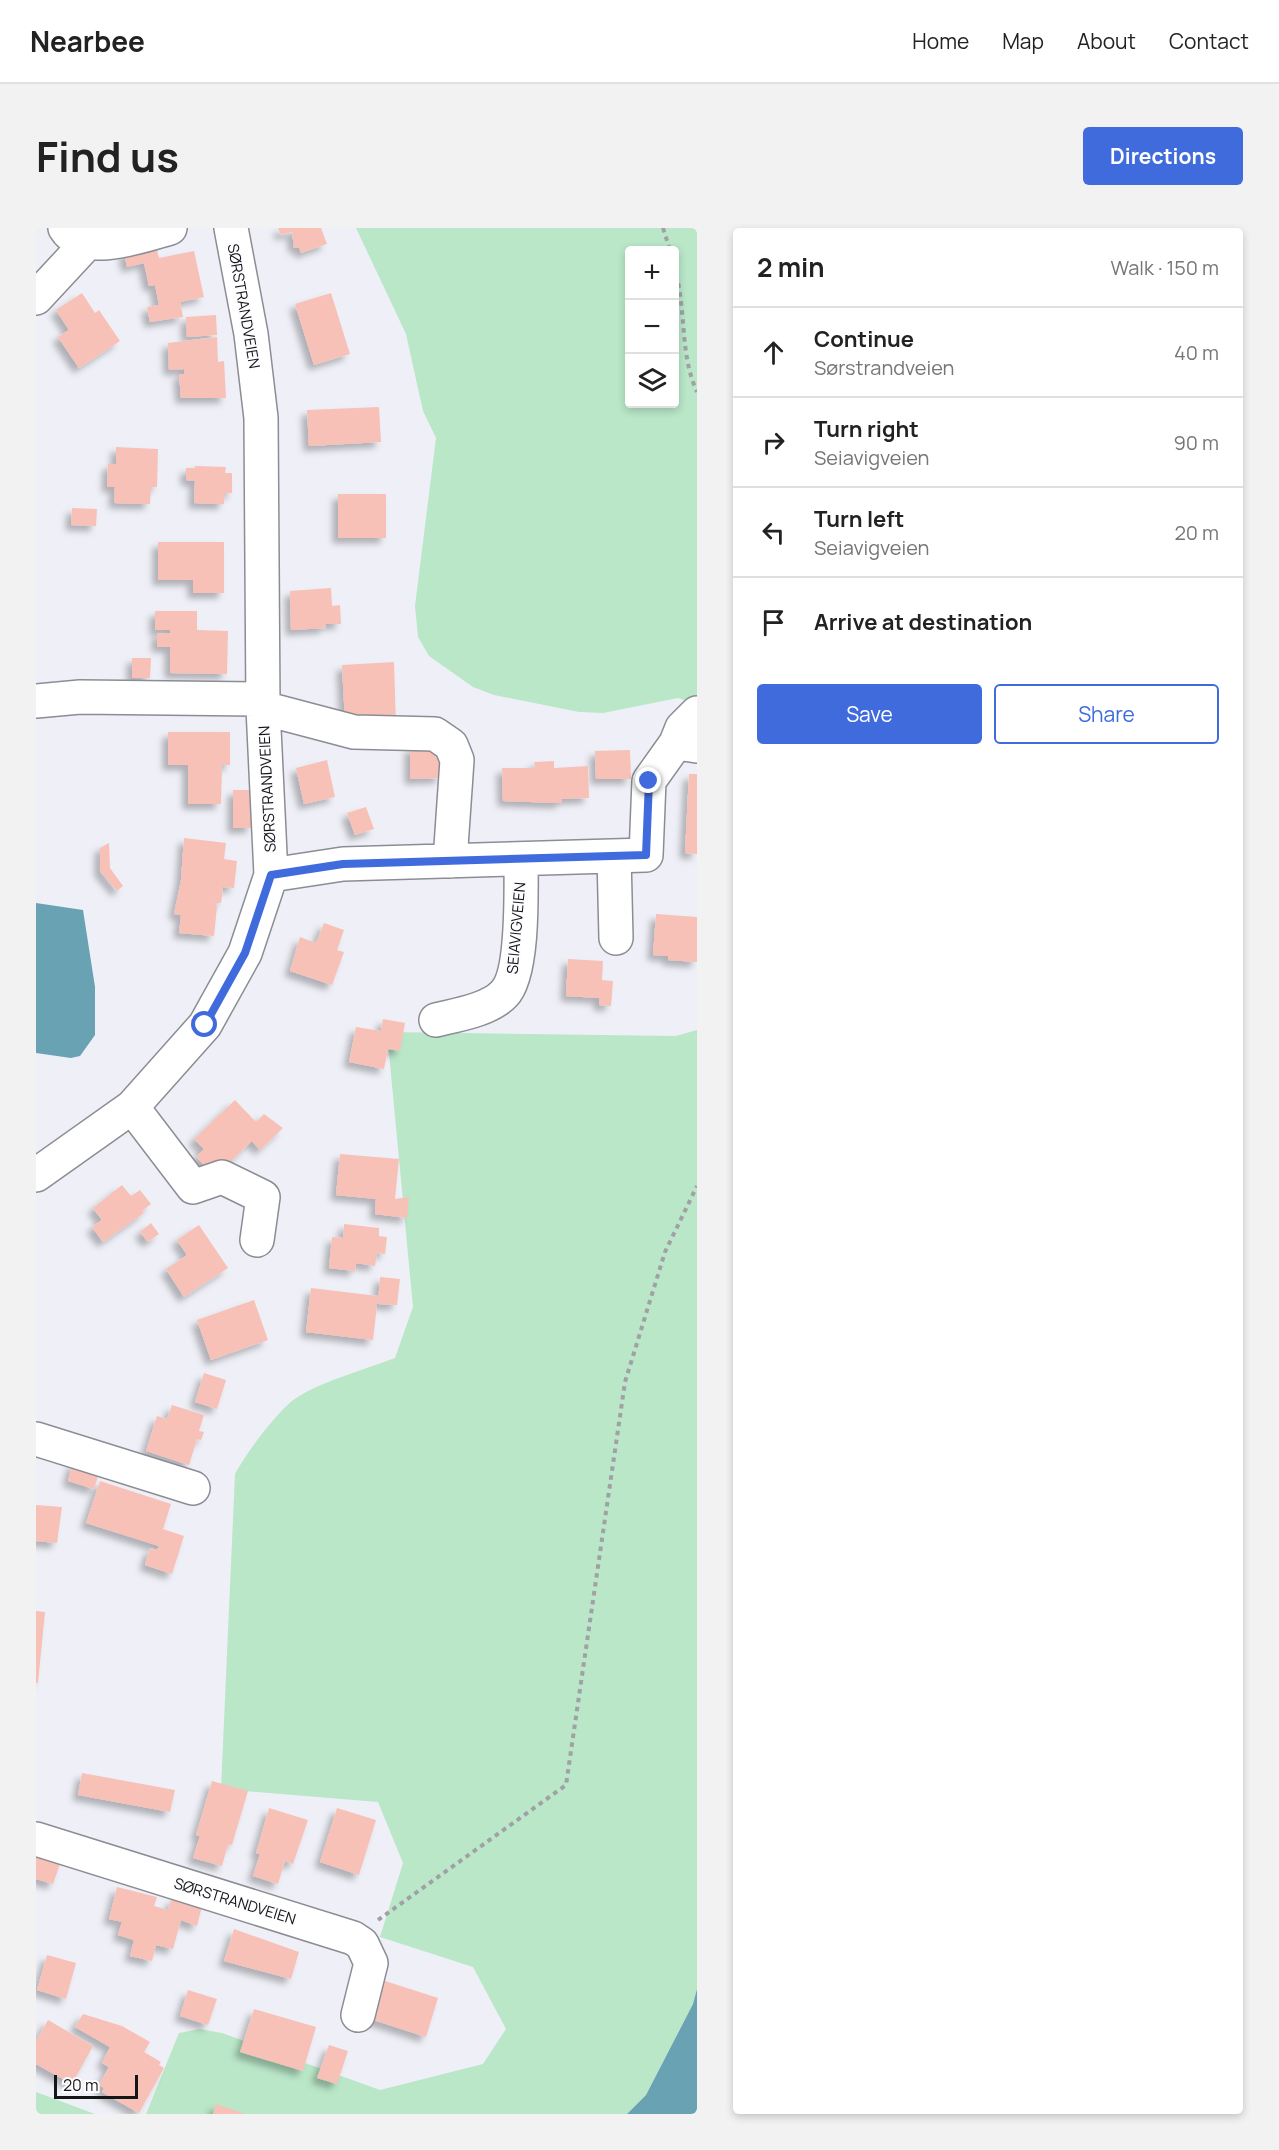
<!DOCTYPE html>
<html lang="en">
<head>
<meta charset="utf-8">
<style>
  :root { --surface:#fff; --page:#f2f2f2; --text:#222; --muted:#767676; --line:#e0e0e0; --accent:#3f6bdc }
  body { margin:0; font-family:Manrope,sans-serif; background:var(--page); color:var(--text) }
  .controls { position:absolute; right:18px; top:18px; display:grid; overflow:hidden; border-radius:6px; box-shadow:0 3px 9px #0003 }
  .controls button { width:54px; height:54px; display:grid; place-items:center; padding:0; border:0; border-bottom:2px solid var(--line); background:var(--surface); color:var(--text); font:30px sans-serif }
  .scale { position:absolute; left:18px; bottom:15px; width:84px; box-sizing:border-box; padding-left:6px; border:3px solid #141517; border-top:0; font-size:16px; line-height:21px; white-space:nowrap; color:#141517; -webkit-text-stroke:4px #fdfdff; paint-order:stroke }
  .stop { position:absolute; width:18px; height:18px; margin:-14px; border:4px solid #3f6bdc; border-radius:50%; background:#fff }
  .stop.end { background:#3f6bdc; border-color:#fff; box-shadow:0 2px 6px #0008 }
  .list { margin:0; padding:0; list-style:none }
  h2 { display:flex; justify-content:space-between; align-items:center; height:78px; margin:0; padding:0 24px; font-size:26px }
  h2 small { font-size:20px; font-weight:400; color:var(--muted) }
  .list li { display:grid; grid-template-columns:39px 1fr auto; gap:18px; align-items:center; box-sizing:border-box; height:90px; padding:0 24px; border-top:2px solid var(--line) }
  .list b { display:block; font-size:22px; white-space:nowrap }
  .list p { margin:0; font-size:20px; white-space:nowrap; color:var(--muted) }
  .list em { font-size:20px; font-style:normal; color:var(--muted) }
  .actions { display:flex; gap:12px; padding:18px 24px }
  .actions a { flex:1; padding:14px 0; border:2px solid var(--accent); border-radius:6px; text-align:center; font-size:21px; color:var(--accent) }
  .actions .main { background:var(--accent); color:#fff }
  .icon { flex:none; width:33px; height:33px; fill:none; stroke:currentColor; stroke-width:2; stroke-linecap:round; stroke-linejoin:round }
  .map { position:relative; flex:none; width:661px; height:1886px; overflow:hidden; border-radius:6px }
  header { display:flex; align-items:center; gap:36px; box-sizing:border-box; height:84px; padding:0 30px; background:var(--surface); border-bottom:2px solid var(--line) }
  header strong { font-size:28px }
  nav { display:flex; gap:33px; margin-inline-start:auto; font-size:21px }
  .intro { display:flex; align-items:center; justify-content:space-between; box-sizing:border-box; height:144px; padding:0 36px }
  h1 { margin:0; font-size:42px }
  .button { padding:15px 27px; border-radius:6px; background:var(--accent); color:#fff; font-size:21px; font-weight:700 }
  main { display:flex; gap:36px; padding:0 36px }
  aside { flex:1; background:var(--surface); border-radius:6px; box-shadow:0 3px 9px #0003 }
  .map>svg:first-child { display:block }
</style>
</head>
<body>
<header>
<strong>Nearbee</strong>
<nav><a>Home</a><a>Map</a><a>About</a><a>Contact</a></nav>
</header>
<div class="intro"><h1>Find us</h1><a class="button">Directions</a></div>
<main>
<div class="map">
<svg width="661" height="1886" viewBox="0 0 661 1886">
  <defs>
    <filter id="shadow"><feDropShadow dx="-5.5" dy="5.5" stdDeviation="3" flood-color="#0004"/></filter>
  </defs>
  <rect width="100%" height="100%" fill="#efeff7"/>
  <path fill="#b9e7c8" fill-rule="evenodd" d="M320,0H661V476L642,470L567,485L543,484L458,467L437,459L393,428L382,409L379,378L400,210L387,183L370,106ZM594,22H638V176H594Z
    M661,802V1761L657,1776L610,1867L591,1886H110L143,1805L164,1801L186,1805L344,1862L447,1836L470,1801L437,1739L344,1709L367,1635L342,1574L185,1561L199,1246C211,1224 237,1189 256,1173C279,1155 331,1141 359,1130L377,1079L351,804L640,808Z
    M0,1864L59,1886H0Z"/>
  <path fill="#68a2b3" d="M0,675L47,682L59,759V807L44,828L35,830L0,825Z
    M661,1761V1886H591L610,1867L657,1776Z"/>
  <path fill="#f8c1b7" filter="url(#shadow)" d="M242,0H285L291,16L265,25L263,19L258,20L256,4L245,7Z
    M120,18L123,30L158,23L168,69L144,74L147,89L114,94L111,79L123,77L119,57L113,58L108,35L91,39L88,24Z
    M46,65L59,85L63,82L84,113L43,140L22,109L33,102L20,82Z
    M295,65L314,126L278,137L259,76Z
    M180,87L181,107L151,109L150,89Z
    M181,109L182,134L188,133L190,170H145L143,146H149L148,141L133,142L132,115Z
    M343,179L345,214L273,218L271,182Z
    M80,219L122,221L121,259H115L114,276L78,275L79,259H71L72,236H80Z
    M159,238L190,239L189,245H196V265H189L188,276L158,275L159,253L150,252V240H159Z
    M302,266H350V310H302Z
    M36,280L61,281L60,298L35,297Z
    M122,314H188V365H157V352H122Z
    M295,360L296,378L304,377L305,396H289L290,400L255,402L254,363Z
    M119,383H161V402L192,403L191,446L134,445V419H121V405H134V402H119Z
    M96,430H115L114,450H96Z
    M358,434L360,498L309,494L306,437Z
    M132,504H194V537H186L185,576H152V537H132Z
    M404,518L405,550L374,551V519Z
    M594,522L595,551H560L559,523Z
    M291,532L299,569L268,576L260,540Z
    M518,533V540L552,538L553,570L526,571V574L522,575L467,573L466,540H499L498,534Z
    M653,546H661V626L649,625Z
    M197,562H216V600H197Z
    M330,579L338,601L319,607L311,585Z
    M148,610L190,615L188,631L201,633L198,660L187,659L185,675H179L181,679L178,708L143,705L145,687L138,686L145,652Z
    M73,615L74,640L87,658L81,663L64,643V620Z
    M620,686L661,689V734L632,732V728L617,727Z
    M288,695L308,702L301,722L308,724L296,757L254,743L264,709L280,715Z
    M532,731L567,733L566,752L577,753L575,778L563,777V770L530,768Z
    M347,791L369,795L364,823L352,821L348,841L313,834L320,799L345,803Z
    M199,872L220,894L228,886L247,900L224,922L216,913L192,936L188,932L174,943L160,929L168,921L158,911Z
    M304,926L363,931L359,971L373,969L371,990L339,986L340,971L300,967Z
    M86,957L95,968L104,962L115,976L106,983L108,985L67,1014L56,999L66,992L57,980Z
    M115,995L123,1006L112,1014L104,1004Z
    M308,996L343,1000V1008L351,1009L349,1026L341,1025L339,1038L320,1035L319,1043L293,1040L296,1009L307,1010Z
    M163,997L192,1040L148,1069L130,1041L151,1027L141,1012Z
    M344,1049L364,1051L361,1077L342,1076Z
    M275,1060L342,1068L337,1112L270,1104Z
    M218,1072L232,1112L175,1132L161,1092Z
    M168,1145L190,1152L181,1181L159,1174Z
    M136,1177L168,1187L163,1203L168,1204L165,1212L161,1211L153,1237L110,1223L121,1188L131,1191Z
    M37,1234L64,1242L58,1261L32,1253Z
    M64,1253L135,1276L127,1301L148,1308L136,1346L109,1337L114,1320L121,1322L123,1318L50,1295Z
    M0,1277L26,1279L21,1315L0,1313Z
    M0,1383L9,1384L2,1455H0Z
    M46,1545L139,1562L134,1584L42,1567Z
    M176,1553L212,1563L196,1617L192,1616L186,1638L157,1630L164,1608L160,1607Z
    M233,1580L272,1592L257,1636L249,1633L242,1656L217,1648L224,1626L220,1625Z
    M301,1580L340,1592L323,1647L284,1634Z
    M0,1625L25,1633L17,1656L0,1651Z
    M81,1659L121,1669L118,1678L132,1682L135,1672L140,1673L141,1667L167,1674L161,1698L145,1692L137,1721L120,1717L116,1733L94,1728L98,1712L82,1707L86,1694L73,1691Z
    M198,1701L263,1724L255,1751L188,1733Z
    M11,1727L40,1735L30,1771L1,1762Z
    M340,1750L402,1770L390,1809L328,1789Z
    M152,1762L181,1771L172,1797L144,1788Z
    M218,1781L280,1799L267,1843L204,1824Z
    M47,1786L86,1798L114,1814L108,1824L125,1834L123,1837L128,1840L103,1885L66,1864L68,1860L63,1857L73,1839L66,1835L74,1819L39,1799Z
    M12,1792L57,1818L36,1856L0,1836V1813Z
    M293,1817L312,1823L301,1856L281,1850Z
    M180,1876L209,1886H177Z"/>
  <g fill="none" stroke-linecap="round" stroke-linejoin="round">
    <g stroke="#8c8d94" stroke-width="36">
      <path id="minor" d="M29,0C47,30 108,7 134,0
        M0,70L52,14
        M0,473L44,469L227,471
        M227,480L318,504L399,506L415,517L421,532L414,633
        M640,515L646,500L661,485
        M578,628L580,710
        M235,647L307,636L610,627L613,553L640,515L661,518
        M400,792C420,787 453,782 468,766C488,746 485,660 485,631
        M96,879L157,959L186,949L227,969L221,1012
        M0,947L96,879L169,797L209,725L235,647L227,480L225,190L215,106L195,0
        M0,1211L157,1260
        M0,1611L317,1710L326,1716L335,1735L322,1787"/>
    </g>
    <path stroke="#a0a0a6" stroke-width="4" stroke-dasharray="4.5 4.5" stroke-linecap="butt" d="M627,0L634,22
      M638,38C651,80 643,125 661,164
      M342,1692L530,1557L589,1154L629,1024L661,958"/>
    <use href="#minor" stroke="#fff" stroke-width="33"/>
  </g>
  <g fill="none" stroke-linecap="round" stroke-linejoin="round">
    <path stroke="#3f6bdc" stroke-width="8" d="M169,797L209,725L235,647L307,636L610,627L613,553"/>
  </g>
  <g text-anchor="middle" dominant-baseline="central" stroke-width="4.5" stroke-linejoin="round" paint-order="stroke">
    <g font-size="15" fill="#141517" stroke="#fdfdff">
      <text transform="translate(208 78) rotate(80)">SØRSTRANDVEIEN</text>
      <text transform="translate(231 561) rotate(-93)">SØRSTRANDVEIEN</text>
      <text transform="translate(480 700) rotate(-85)">SEIAVIGVEIEN</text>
      <text transform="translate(199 1673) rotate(17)">SØRSTRANDVEIEN</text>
    </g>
  </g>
</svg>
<div class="controls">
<button>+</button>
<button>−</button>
<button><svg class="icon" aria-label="layers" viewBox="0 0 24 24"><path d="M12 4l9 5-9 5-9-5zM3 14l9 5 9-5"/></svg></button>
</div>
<div class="scale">20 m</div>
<div class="stop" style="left:169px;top:797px"></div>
<div class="stop end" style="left:613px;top:553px"></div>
</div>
<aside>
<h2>2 min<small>Walk · 150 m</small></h2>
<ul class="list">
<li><svg class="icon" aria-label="ahead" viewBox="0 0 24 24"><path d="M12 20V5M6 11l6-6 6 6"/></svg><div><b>Continue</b><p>Sørstrandveien</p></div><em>40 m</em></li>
<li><svg class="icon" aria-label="right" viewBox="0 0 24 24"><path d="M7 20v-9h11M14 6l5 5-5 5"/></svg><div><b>Turn right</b><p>Seiavigveien</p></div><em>90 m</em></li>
<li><svg class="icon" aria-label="left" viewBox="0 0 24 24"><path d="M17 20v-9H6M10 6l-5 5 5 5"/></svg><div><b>Turn left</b><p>Seiavigveien</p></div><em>20 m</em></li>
<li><svg class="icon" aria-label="arrive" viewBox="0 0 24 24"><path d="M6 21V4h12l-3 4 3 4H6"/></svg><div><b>Arrive at destination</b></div></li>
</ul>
<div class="actions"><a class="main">Save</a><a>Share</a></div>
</aside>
</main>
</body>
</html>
